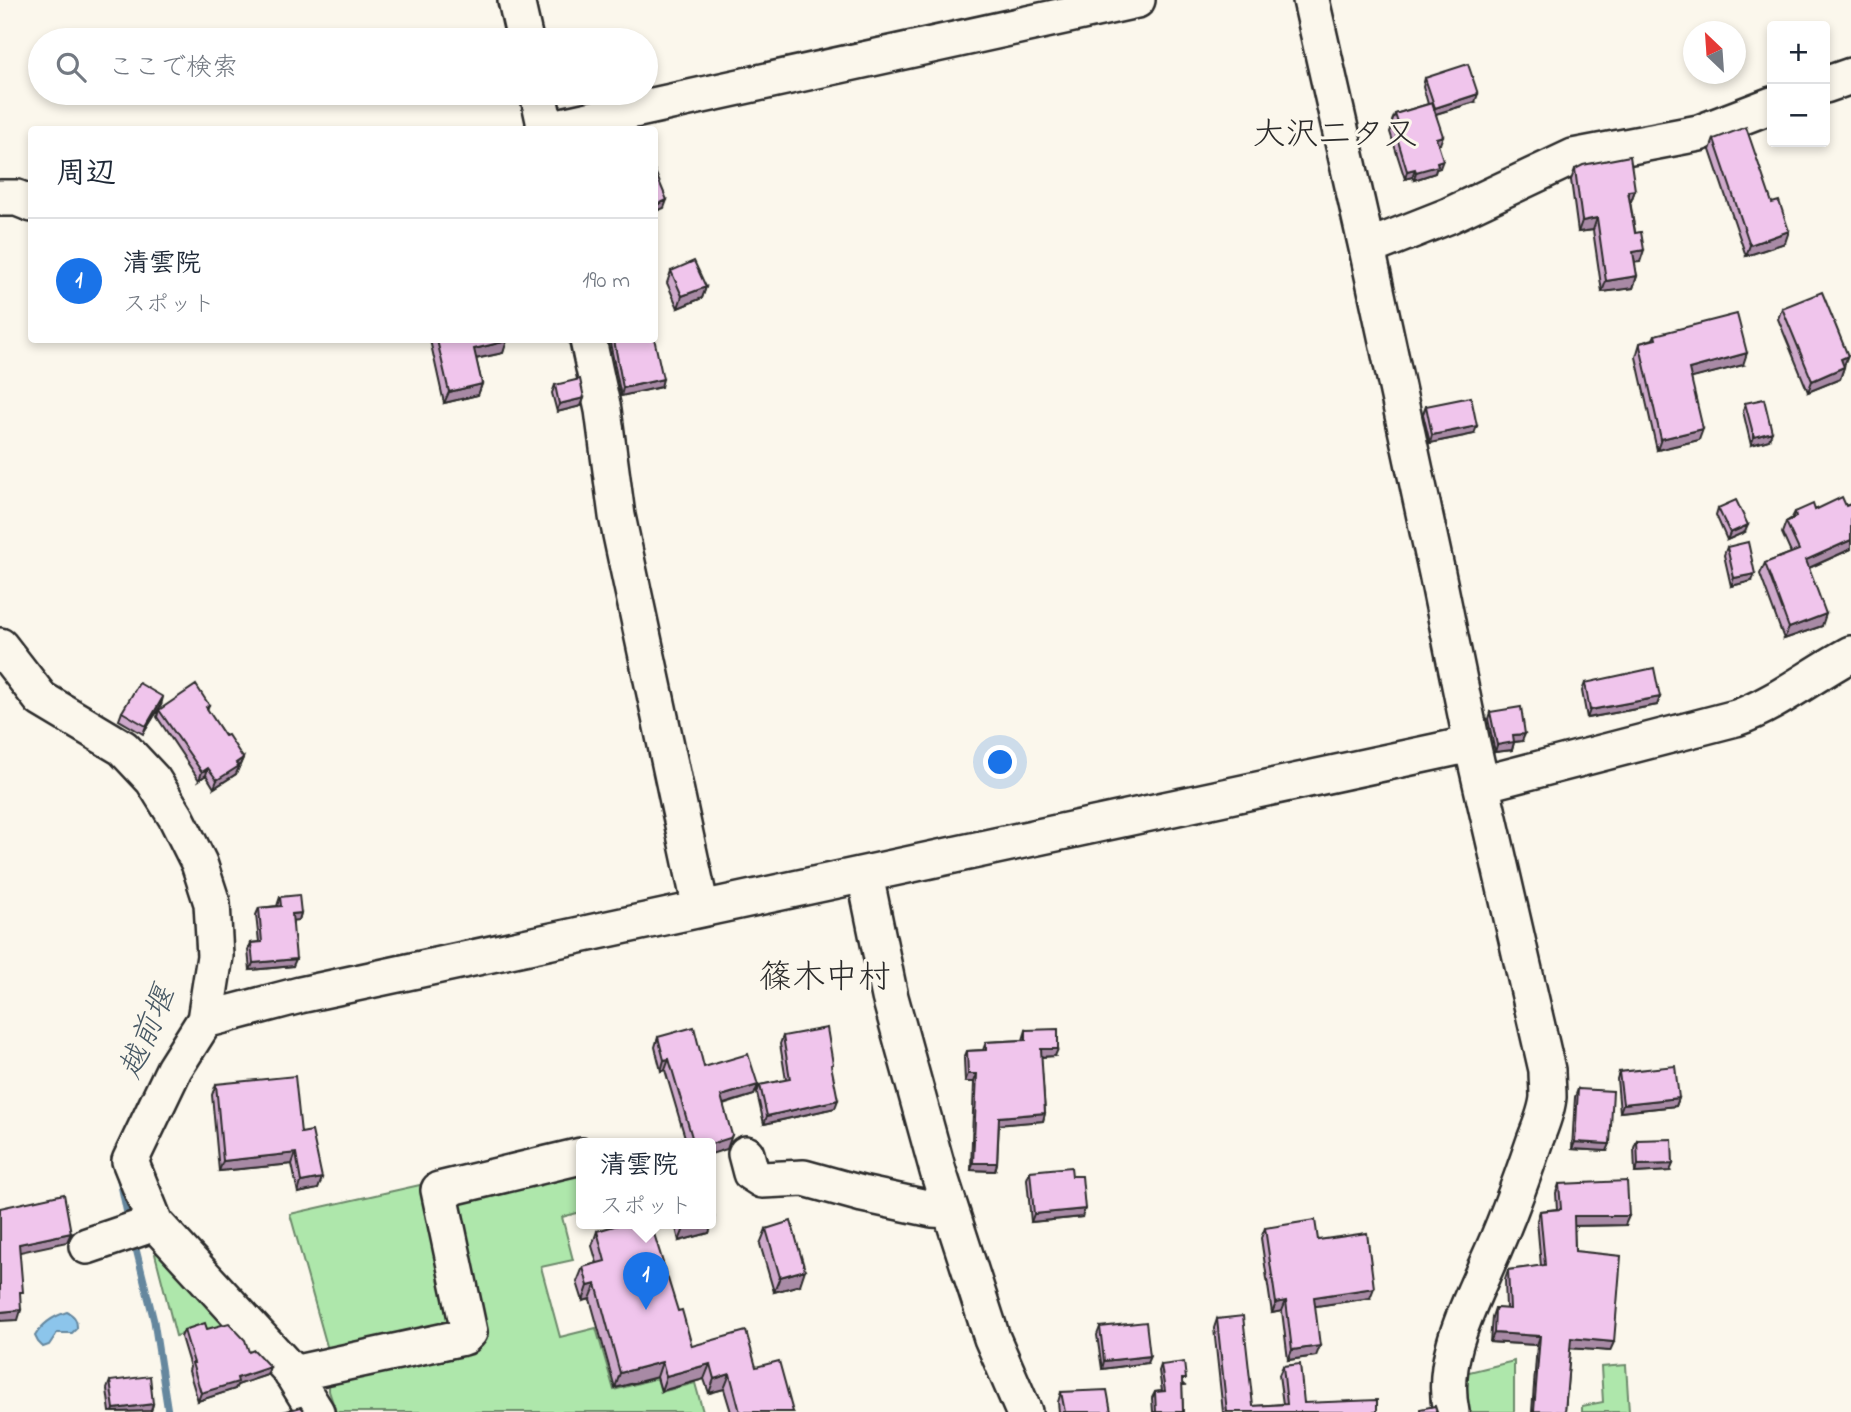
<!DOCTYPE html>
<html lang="ja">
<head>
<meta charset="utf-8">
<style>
  :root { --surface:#fff; --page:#f6f6f7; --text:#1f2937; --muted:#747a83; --line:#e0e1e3; --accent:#1a73e8 }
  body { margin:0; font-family:"Indie Flower","Klee One",sans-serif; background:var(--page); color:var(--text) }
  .controls { position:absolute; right:21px; top:21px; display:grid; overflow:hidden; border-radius:7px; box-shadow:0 4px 10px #0003 }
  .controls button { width:63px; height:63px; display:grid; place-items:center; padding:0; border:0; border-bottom:2px solid var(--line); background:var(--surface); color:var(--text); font:35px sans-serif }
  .compass { position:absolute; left:1683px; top:21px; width:63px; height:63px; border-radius:50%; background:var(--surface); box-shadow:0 4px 10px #0003; rotate:335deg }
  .you { position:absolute; left:1001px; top:763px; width:24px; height:24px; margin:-18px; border:5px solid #fff; border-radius:50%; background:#1a73e8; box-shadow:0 0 0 10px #1a73e833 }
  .badge { display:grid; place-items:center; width:46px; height:46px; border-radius:50%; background:var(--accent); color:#fff; font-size:23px; font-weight:700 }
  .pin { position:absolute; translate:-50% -58px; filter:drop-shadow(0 2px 4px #0008) }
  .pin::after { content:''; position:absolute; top:37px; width:24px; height:21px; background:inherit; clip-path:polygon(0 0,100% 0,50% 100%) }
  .popup { position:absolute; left:576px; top:1138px; width:140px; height:91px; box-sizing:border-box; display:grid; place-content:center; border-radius:7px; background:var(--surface); filter:drop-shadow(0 2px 5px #0005); font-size:23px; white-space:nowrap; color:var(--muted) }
  .popup b { font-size:26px; color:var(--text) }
  .popup::after { content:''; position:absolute; left:50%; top:100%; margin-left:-14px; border:14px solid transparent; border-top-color:var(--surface) }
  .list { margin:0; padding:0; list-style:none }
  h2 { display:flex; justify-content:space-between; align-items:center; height:91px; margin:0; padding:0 28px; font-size:30px }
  h2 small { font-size:23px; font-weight:400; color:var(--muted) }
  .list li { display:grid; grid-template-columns:46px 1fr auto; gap:21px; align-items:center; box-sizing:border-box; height:126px; padding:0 28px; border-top:2px solid var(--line) }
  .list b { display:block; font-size:26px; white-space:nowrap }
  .list p { margin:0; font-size:23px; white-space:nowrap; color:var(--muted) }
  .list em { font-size:23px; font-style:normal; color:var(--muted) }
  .icon { flex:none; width:38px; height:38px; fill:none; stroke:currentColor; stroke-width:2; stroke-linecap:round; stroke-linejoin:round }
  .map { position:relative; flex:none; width:1851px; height:1412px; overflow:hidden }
  .search { position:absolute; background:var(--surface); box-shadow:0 4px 10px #0003; left:28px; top:28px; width:630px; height:77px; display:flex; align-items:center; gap:18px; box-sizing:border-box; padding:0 24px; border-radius:38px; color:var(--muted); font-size:26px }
  .panel { position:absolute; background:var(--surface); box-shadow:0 4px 10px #0003; left:28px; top:126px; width:630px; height:217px; border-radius:7px }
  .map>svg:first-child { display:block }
</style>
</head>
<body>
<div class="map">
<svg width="1851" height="1412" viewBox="0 0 1851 1412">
  <rect width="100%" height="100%" fill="#fbf7ec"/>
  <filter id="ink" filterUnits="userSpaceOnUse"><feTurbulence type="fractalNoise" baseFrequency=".0143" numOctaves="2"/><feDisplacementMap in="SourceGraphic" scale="14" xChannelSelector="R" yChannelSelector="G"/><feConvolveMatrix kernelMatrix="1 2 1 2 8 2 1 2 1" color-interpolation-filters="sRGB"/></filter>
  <g filter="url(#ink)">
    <path fill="#aee7ab" stroke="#6c896b" stroke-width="2" d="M581,1163V1212L562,1217L573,1260L541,1267L560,1337L596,1328L614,1390L657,1378L661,1392L695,1383L703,1412H336L329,1391V1373L481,1340L450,1193Z
      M429,1183L456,1328L330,1357L290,1214Z
      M166,1248L241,1324L206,1334L203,1328L176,1336L155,1254Z
      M1514,1361V1412H1469L1461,1374Z
      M1626,1365L1629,1412H1582V1406L1603,1402L1601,1367Z"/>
    <path fill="#8cc5eb" stroke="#65879e" stroke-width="2" d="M67,1312C75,1316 77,1320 77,1328L72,1333H57L49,1345L43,1347L38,1342L35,1336C42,1324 54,1316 67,1312Z"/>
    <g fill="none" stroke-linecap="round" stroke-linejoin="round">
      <path stroke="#65879e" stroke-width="7" d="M120,1180L129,1223
        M134,1241L154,1321L168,1412"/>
      <g stroke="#2b2b2b" stroke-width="40">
        <path id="minor" d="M516,0L525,40
          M1311,0L1367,248L1437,573L1472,744L1547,1070C1547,1079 1548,1088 1548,1097C1547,1112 1539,1129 1534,1143C1520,1184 1505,1225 1487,1264C1467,1310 1440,1360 1451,1412
          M1825,85L1851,76
          M538,93L546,130
          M543,130L1137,0
          M0,198H17L32,204
          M1367,248L1448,216L1573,157L1699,133L1772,105
          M588,340L603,410L617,516L701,909
          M0,646L41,699L123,748L153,780L176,817L199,863L212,903L215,956L205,1020L174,1069L130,1161L155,1223L290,1370L316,1412
          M1482,784L1736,718C1775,705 1813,674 1851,654
          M865,875L890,997L938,1171L992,1338L1024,1412
          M205,1020L300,995L1472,744
          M746,1154L751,1173L762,1180L804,1178L862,1194L932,1209L950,1210
          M87,1246L155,1223
          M292,1374L464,1337L469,1332L439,1190L581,1156"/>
      </g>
      <use href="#minor" stroke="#fbf7ec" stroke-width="35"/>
    </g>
    <path fill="#cea9cb" stroke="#2b2b2b" stroke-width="2" d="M1425,78L1475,102L1436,114L1440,144H1438L1440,168L1436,169L1435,173L1414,180L1412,177L1405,179L1390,132L1393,124L1392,121L1395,114L1428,104L1423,86Z
      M1714,139L1785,243L1746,256L1710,150Z
      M1575,169L1635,190L1631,201H1630L1640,262H1634L1637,276L1633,288L1602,292L1593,230L1578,232L1571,180Z
      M671,271L706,287L702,298L678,308L667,283Z
      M1782,308L1844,367L1840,379L1808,392L1778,319Z
      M1655,335L1743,365L1691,378L1699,440L1657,450L1636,357L1640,343L1653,339Z
      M430,340H506L503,353L476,359L482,384L478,395L444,403Z
      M612,340H654L661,387L621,396L610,343Z
      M555,385L584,398L581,406L557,412L552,393Z
      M1745,403L1769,440L1751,445L1743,411Z
      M1426,406L1474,434L1430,443L1423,414Z
      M1851,504V549L1809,568L1822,626L1784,639L1760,574L1765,563L1791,553L1782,533L1786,522L1792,518L1795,512L1846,506Z
      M1718,508L1745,532L1727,540L1716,515Z
      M1727,547L1752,581L1731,586L1724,555Z
      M1585,683L1660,697L1657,705L1587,718L1582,691Z
      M161,705L143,734L119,720L122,712Z
      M209,705L207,710L225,736L243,758L236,774L214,788L206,775L199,780L157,717L159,710Z
      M1490,712L1522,741L1514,742L1512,750L1495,752L1488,719Z
      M280,897L301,913L299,920H293V966L250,970L248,950L251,943L259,942L256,915L259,908L277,906Z
      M1026,1030L1055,1056L1041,1057L1045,1113L1043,1121L999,1124L997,1163L995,1171L971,1170L974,1082H965L964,1058L967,1051L983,1050L986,1042L1023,1040Z
      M783,1036L831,1069L835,1108L764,1124L757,1093L760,1085L786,1080L780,1044Z
      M658,1037L704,1067L758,1085L754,1095L723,1105L727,1149L711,1144H687L665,1070L661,1071L655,1047Z
      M1619,1072L1679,1098L1676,1106L1620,1112L1617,1079Z
      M216,1084L301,1133L322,1178L318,1189L298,1193L292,1164L219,1171L212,1095Z
      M1578,1089L1607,1151L1572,1149L1575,1097Z
      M1637,1140L1670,1171L1635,1173L1634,1148Z
      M1030,1171L1072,1176L1082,1217L1031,1222L1027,1179Z
      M1559,1184L1625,1225L1574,1226L1575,1251L1610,1351L1570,1348L1565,1412H1532L1537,1345L1490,1342L1492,1317L1495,1308L1506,1309L1505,1279L1508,1270L1541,1266L1537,1220L1540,1211L1557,1209L1556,1193Z
      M714,1218L709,1233L679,1241L675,1224H711Z
      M1265,1228L1318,1240L1370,1298L1315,1306L1316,1356L1288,1360L1282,1311L1272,1313L1261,1238Z
      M766,1229L800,1285L774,1292L760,1244Z
      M597,1231L678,1311L692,1346L756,1367L793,1412H731L724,1389L709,1393L704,1379L661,1391L657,1377L615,1388L590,1299L583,1301L577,1282L583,1267L597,1263L592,1246Z
      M1217,1319L1253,1406L1283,1404L1279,1375L1283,1366L1304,1403L1377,1412H1223L1214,1328Z
      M1100,1327L1147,1363L1102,1369L1097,1335Z
      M207,1329L249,1352L267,1375L237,1385L235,1389L198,1401L189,1371L190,1367L181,1337L184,1330Z
      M1161,1365L1184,1385H1182L1183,1412H1153L1152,1398L1155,1392L1162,1391L1159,1371Z
      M110,1381L153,1404L151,1411L110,1412L107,1389Z
      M1061,1392L1111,1412H1059L1058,1402Z"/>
    <path fill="#a88aa5" stroke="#2b2b2b" stroke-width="2" d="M1478,94L1475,102L1432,115L1435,108Z
      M1443,136L1440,144L1434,146L1436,138Z
      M1443,160L1440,168L1436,169L1435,173L1414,180L1416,172Z
      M1415,169L1412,177L1405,179L1407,171Z
      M1635,190L1631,201L1624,202L1628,191Z
      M667,200L664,208L654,212V206Z
      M1597,218L1593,230L1578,232L1582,221Z
      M1789,231L1785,243L1746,256L1750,245Z
      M1644,250L1640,262L1629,263L1633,252Z
      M1637,276L1633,288L1602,292L1606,281Z
      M706,287L702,298L678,308L682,296Z
      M507,341L503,353L470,360L474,349Z
      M1747,353L1743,365L1685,380L1689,369Z
      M1848,356L1843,368L1841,359Z
      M1844,367L1840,379L1808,392L1812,381Z
      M663,379L661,387L621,396L623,388Z
      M482,384L478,395L444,403L449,392Z
      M584,398L581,406L557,412L559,404Z
      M1477,426L1474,434L1430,443L1432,435Z
      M1703,429L1699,440L1657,450L1661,439Z
      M1772,432L1769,440L1751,445L1754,437Z
      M1748,525L1745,532L1727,540L1730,533Z
      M1851,540V549L1802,571L1806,560Z
      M1755,574L1752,581L1731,586L1734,578Z
      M1826,614L1822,626L1784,639L1789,628Z
      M163,697L161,705L143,734L146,726Z
      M1660,697L1657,705L1587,718L1590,710Z
      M1525,734L1522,741L1514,742L1512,750L1495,752L1497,745L1513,735Z
      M243,758L236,774L214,788L217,780L236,763Z
      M208,768L206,775L199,780L202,772Z
      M301,913L299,920L289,921L292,914Z
      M296,959L293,966L250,970L253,963Z
      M1041,1049H1058L1055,1056L1038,1057Z
      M669,1059L665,1070L661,1071L664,1060Z
      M968,1074H977L974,1082H965Z
      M758,1085L754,1095L717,1106L721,1096Z
      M1679,1098L1676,1106L1620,1112L1623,1104Z
      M838,1100L835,1108L764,1124L767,1116Z
      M1045,1113L1043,1121L996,1125L999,1117Z
      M732,1135L727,1149L711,1154V1144Z
      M1575,1142L1610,1144L1607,1151L1572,1149Z
      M296,1153L292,1164L219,1171L223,1161Z
      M973,1163H997L995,1171L971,1170Z
      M1673,1164L1670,1171L1635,1173L1638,1165Z
      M322,1178L318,1189L298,1193L301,1182Z
      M1085,1209L1082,1217L1031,1222L1034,1214Z
      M1574,1216H1629L1625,1225L1570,1226Z
      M714,1218L709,1233L679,1241L685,1226L692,1224H711V1219Z
      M71,1233L67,1242L16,1253L19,1244Z
      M805,1270L800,1285L774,1292L780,1277Z
      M596,1284L590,1299L583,1301L588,1286Z
      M1374,1288L1370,1298L1310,1307L1314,1297Z
      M1286,1301L1282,1311L1272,1313L1276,1303Z
      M21,1310L18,1320L0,1321V1312Z
      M1494,1333L1540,1336L1537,1345L1490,1342Z
      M1571,1338L1614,1342L1610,1351L1568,1348Z
      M1320,1346L1316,1356L1288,1360L1292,1350Z
      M1150,1356L1147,1363L1102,1369L1104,1361Z
      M662,1362L657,1377L615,1388L620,1373Z
      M710,1364L704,1379L661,1391L666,1376Z
      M270,1367L267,1375L237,1385L235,1389L198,1401L201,1393L237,1378Z
      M730,1374L724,1389L709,1393L714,1379Z
      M153,1404L151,1411L113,1412L114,1409Z"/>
    <path fill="#f0c5ec" stroke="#2b2b2b" stroke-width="2" d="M1468,64L1478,94L1435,108L1425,78Z
      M1432,103L1443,136L1436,138L1443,160L1437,162L1438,166L1416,172L1415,169L1407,171L1393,124L1398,123L1395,114Z
      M1746,127L1772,203L1779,201L1789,231L1750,245L1714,139Z
      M1630,156L1635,190L1628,191L1635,233L1641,232L1644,250L1633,252L1637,276L1606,281L1597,218L1582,221L1575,169L1583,165Z
      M654,169L667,200L654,206Z
      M694,261L706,287L682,296L671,271Z
      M1822,292L1848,356L1841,359L1844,367L1812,381L1782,308Z
      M1737,314L1747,353L1689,369L1703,429L1661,439L1640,346V343L1656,339L1655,335Z
      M654,338L663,379L623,388L614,340H654Z
      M437,340H506L507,341L474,349L482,384L449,392Z
      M580,379L584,398L559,404L555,385Z
      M1471,397L1477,426L1432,435L1426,406Z
      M1764,399L1772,432L1754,437L1745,403Z
      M1842,497L1846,506L1851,504V540L1806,560L1826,614L1789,628L1765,563L1799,550L1786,522L1796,517L1795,512L1813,504L1815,510Z
      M1736,500L1748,525L1730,533L1718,508Z
      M1748,542L1755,574L1734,578L1727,547Z
      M1654,668L1660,697L1590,710L1585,683Z
      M139,683L163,697L146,726L122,712Z
      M196,685L209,705L206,707L225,736L228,735L243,758L236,763L239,766L217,780L208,768L202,772L159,710Z
      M1521,707L1525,734L1513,735L1514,742L1497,745L1490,712Z
      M299,895L301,913L292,914L296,959L253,963L251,943L262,942L259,908L281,906L280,897Z
      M694,1027L704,1067L748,1054L758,1085L721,1096L732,1135L730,1138L711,1144H694L669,1059L664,1060L658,1037Z
      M827,1028L833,1064L831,1065L838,1100L767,1116L760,1085L790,1079L783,1036Z
      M1058,1029V1049H1041L1045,1113L999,1117L997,1163H973L977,1074H968L967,1051L986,1050V1042L1026,1040V1030Z
      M1675,1066L1679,1098L1623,1104L1619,1072Z
      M295,1076L301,1133L312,1131L322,1178L301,1182L296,1153L223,1161L216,1084Z
      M1578,1089L1613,1091L1610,1144L1575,1142Z
      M1672,1139L1673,1164L1638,1165L1637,1140Z
      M1071,1167L1072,1176H1082L1085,1209L1034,1214L1030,1171Z
      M1627,1181L1629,1216H1574L1575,1251L1621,1256L1614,1342L1571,1338L1565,1412L1534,1411L1540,1336L1494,1333L1495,1308L1510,1309L1508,1270L1545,1265L1540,1211L1561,1209L1559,1184Z
      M64,1194L71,1233L19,1244L23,1292H20L21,1310L0,1312V1208Z
      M711,1204L714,1218L711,1219Z
      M1315,1220L1318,1240L1367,1233L1374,1288L1314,1297L1320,1346L1292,1350L1286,1301L1276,1303L1265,1228Z
      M791,1221L805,1270L780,1277L766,1229Z
      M621,1224H651L678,1311L682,1310L692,1346L746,1331L756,1367L779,1361L793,1412H740L730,1374L714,1379L710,1364L666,1376L662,1362L620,1373L596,1284L588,1286L583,1267L605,1261L597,1231Z
      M1243,1316L1253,1406L1287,1404L1283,1366L1300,1364L1304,1403L1377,1400V1412H1227L1217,1319Z
      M1146,1322L1150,1356L1104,1361L1100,1327Z
      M205,1323L207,1329L229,1323L245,1340L249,1352L254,1350L270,1367L237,1378L238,1382L201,1393L192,1363H194L184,1330Z
      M1184,1362L1186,1379H1182L1183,1412H1156L1155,1392L1165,1391L1161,1365Z
      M150,1376L153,1404L114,1409L110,1381Z
      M1107,1390L1111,1412H1065L1061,1392Z
      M1435,1406L1437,1412H1420V1409Z
      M301,1407L305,1412H283Z"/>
  </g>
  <g text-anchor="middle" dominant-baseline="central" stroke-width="6" stroke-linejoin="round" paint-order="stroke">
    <g font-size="32" font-style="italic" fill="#485965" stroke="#fbf7ec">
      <text transform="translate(149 1033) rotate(-67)">越前堰</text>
    </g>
    <g font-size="33" fill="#2b2b2b" stroke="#fbf7ec">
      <text x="1335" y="136">大沢二タ又</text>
      <text x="825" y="979">篠木中村</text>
    </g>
  </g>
</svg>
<div class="controls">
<button>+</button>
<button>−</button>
</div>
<svg class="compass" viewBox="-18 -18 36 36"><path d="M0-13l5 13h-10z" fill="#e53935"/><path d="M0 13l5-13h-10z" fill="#747a83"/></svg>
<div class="you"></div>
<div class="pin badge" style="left:646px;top:1310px">1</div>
<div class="popup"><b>清雲院</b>スポット</div>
<div class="search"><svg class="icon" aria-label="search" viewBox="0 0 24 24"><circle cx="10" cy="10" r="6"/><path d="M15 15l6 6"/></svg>ここで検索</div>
<section class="panel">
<h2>周辺<small></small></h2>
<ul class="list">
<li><span class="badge">1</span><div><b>清雲院</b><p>スポット</p></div><em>190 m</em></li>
</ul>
</section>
</div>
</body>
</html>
